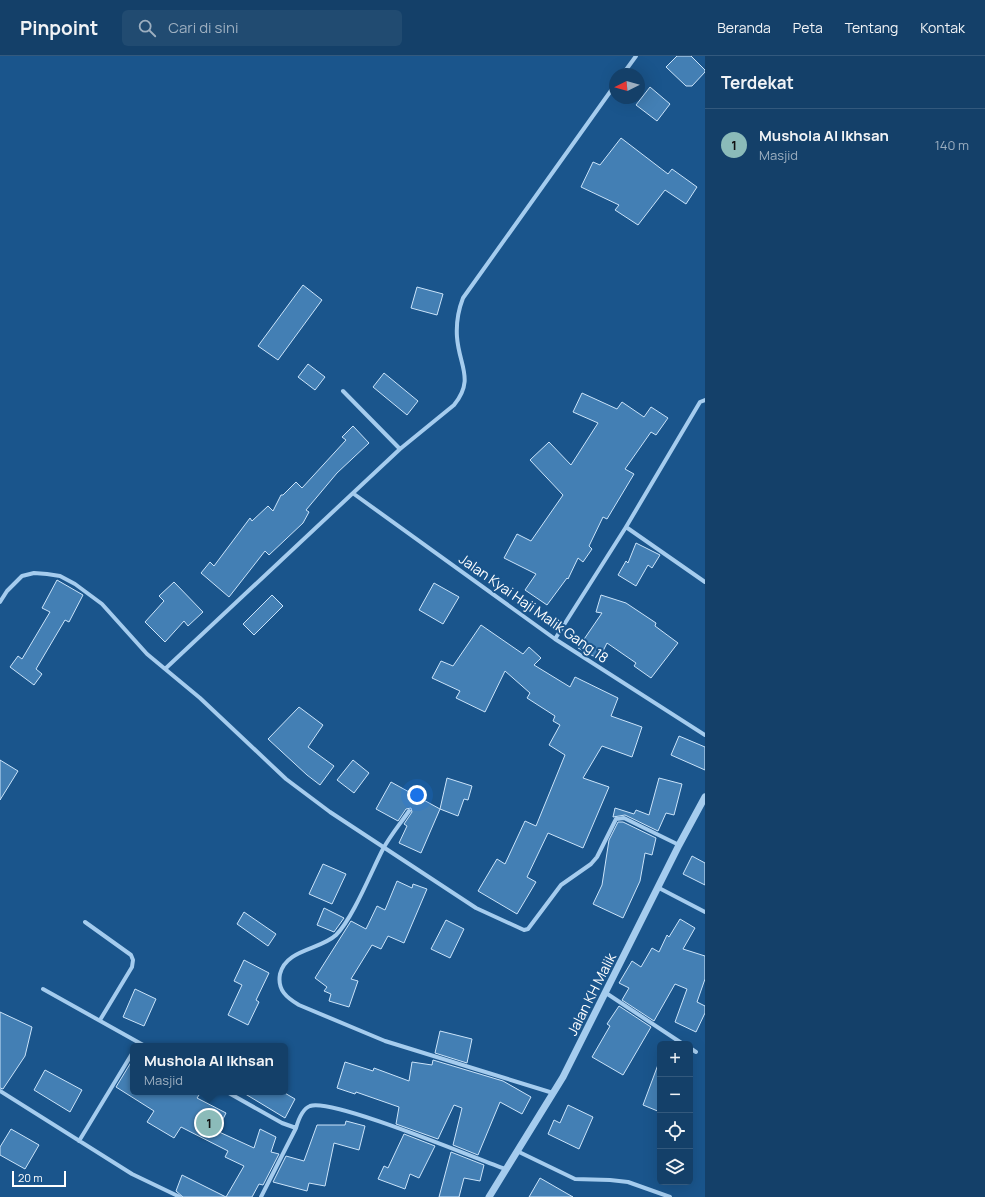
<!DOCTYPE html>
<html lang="id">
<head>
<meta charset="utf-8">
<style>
  :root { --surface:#144069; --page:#214b71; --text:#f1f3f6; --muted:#9dafc0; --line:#33597d; --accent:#8bbbb9 }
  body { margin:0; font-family:Manrope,sans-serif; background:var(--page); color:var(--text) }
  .controls { position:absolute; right:12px; bottom:12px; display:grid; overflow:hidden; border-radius:6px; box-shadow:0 4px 16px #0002 }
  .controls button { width:36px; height:36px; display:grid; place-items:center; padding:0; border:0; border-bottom:1px solid var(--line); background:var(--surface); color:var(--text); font:20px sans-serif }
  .compass { position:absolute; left:609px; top:12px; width:36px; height:36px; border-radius:50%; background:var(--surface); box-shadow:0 4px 16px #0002; rotate:265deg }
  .scale { position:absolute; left:12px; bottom:10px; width:54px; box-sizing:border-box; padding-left:4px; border:2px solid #fff; border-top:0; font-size:11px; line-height:14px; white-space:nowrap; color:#fff; -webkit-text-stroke:3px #1a558c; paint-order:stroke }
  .you { position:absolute; left:417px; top:739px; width:14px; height:14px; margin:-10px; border:3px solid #fff; border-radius:50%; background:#1a73e8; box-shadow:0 0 0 6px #1a73e833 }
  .badge { display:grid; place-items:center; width:26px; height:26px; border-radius:50%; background:var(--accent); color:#111; font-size:13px; font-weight:700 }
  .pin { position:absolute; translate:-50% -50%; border:2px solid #fff; box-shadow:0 1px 4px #0006 }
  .popup { position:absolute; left:130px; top:987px; width:158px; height:52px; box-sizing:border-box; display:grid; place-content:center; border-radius:6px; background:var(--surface); filter:drop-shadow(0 1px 3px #0005); font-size:13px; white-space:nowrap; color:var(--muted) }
  .popup b { font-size:15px; color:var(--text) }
  .popup::after { content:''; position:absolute; left:50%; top:100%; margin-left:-8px; border:8px solid transparent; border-top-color:var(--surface) }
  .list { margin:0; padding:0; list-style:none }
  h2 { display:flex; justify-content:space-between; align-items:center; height:52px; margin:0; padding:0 16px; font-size:17px }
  h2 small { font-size:13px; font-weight:400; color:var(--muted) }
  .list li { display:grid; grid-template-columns:26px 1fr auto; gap:12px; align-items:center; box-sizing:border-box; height:72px; padding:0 16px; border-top:1px solid var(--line) }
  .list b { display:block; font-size:15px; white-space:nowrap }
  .list p { margin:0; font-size:13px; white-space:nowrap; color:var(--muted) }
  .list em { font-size:13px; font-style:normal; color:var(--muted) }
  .icon { flex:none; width:22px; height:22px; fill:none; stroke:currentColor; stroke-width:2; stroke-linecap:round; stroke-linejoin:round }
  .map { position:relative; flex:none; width:705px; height:1141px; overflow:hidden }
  header { display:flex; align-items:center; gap:24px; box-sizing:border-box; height:56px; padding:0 20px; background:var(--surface); border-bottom:1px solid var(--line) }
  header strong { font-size:19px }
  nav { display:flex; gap:22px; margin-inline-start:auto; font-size:14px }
  .search { width:280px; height:36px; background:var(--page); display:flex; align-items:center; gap:10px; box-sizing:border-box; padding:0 14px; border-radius:6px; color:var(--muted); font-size:15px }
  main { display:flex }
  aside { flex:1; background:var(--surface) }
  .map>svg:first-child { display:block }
</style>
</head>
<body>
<header>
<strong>Pinpoint</strong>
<div class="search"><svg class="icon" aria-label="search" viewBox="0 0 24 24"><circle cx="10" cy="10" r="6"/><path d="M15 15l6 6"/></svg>Cari di sini</div>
<nav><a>Beranda</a><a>Peta</a><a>Tentang</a><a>Kontak</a></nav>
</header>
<main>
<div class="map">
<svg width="705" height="1141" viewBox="0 0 705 1141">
  <rect width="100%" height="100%" fill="#1a558c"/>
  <path fill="#437fb4" stroke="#cbe4fa" d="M677,0H691L705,14V16L692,30H686L666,11Z
    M650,31L670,48L657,65L636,49Z
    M621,82L668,118L672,113L697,131L686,148L665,134L638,169L615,154L619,149L581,131L593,106L600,109Z
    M303,229L322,244L278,304L258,290Z
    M417,231L443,238L437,259L411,252Z
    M308,308L325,321L315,334L298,321Z
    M384,317L418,345L407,359L373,331Z
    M582,337L617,353L622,346L644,361L651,351L668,362L656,379L651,376L625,413L634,418L607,463L603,461L589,490L592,493L583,506L578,502L568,523L567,522L547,549L525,534L536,518L504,502L517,478L531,485L563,439L530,404L549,386L571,409L598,367L573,356Z
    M353,370L369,387L337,417L306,454L309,456L303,467L269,499L265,495L229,541L201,517L210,506L214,510L250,462L252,465L268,450L273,455L281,439H283L296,426L302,432L346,384L342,381Z
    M636,487L660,499L652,512L648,509L636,530L618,519L626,505L628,507Z
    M57,524L83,539L69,566L65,564L36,613L42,618L34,629L10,611L18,600L22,603L50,556L42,552Z
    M174,526L203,556L188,570L184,565L165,586L145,566L164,545L159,540Z
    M434,527L459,541L443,568L419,554Z
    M272,539L283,550L254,579L243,568Z
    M601,539L626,547L656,567L655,570L678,587L651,622L634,610L636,607L607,587L599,603L578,592L602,557L596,556Z
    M481,569L523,598L529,591L541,602L534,609L570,631L575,621L618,642L611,660L642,671L632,701L602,690L583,722L609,731L583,792L548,777L527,821L536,826L517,858L478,835L497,803L505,808L525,765L536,770L565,699L549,689L560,669L553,665L555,660L527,642L530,637L505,615L485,656L456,642L460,635L432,622L441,605L453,610Z
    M299,651L323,669L308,691L334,710L320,729L307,719L268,683Z
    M679,680L705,691V714L671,699Z
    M0,704L18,715L0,744Z
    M353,704L369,717L354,737L337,724Z
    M447,722L472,730L468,744L464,743L458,760L440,753Z
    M659,722L682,728L674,759L666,757L658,775L625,759L613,761L615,752L634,758L636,754L649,759Z
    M391,726L440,753L421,797L399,787L407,770L404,768L412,756L411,752L406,753L398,765L376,753Z
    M618,766H623L656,782L652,799L645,797L640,825L623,862L593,848L602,829L609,784Z
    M692,800L705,807V829L683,818Z
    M323,808L346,818L332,848L309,838Z
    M397,825L412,832L413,828L427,833L404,887L388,880L381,893L372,889L351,923L358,925L349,951L329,945L331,938L324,935L327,931L315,922L351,865L366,873L377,850L385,854Z
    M324,852L344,862L334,876L317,869Z
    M244,856L276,878L268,890L237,868Z
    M680,863L695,872L683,893L705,900V923L697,946L705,950V957L696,976L675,966L687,933L675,928L654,965L622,944L629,932L619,927L632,905L641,911L652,892L659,896L667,879L669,881Z
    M446,864L464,873L450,902L431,893Z
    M244,904L269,917L256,944L259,946L248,969L228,959L242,929L234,925Z
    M135,933L156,943L144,970L123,961Z
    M619,950L651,971L623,1019L592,1001L610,970L607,968Z
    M0,956L32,971L25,1000L3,1033L0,1032Z
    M440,975L472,983L467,1007L435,997Z
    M133,1003V1036H201L197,1042L226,1057L217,1075L254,1092L260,1073L276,1081L271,1096L279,1098L263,1129L259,1128L252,1141H226L244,1110L225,1101L228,1095L181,1071L174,1082L147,1066L154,1055L116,1031Z
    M433,1004L503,1025L531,1041L522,1058L500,1046L478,1099L453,1089L462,1052L454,1049L438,1083L396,1068L399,1051L356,1036L355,1038L337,1032L345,1006L373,1015L374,1012L409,1025L412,1006L432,1009Z
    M659,1006L660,1007V1056L643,1049Z
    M45,1014L82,1034L70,1056L34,1034Z
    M242,1036H283L295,1043L285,1062Z
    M568,1049L593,1061L579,1093L548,1078L554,1064L560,1067Z
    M346,1065L365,1070L359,1094L334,1087L325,1130L309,1127L307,1135L273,1126L286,1100L304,1105L317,1069H345Z
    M11,1073L39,1089L25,1113L0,1099V1091Z
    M404,1078L435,1090L419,1122L410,1118L405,1133L378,1123L384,1110L388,1112Z
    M451,1096L484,1109L480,1125L464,1122L459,1141H439Z
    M182,1119L226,1141H183L176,1135Z
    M540,1122L573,1141H529Z"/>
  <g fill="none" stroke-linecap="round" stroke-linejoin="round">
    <path stroke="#a5ccee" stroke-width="4" d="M623,18L636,0
      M400,393L454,349C475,323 459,310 457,281C456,267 458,255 463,242L615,29
      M354,438L555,583L705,679
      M626,471L705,526
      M0,546L7,535L22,520L34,517L47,518L60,520L75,528L102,548L147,598L200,642L286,723L330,756L476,852L524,874L528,873L561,829L591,808L597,801L616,763L624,762L679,789
      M555,583L626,471L700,346L705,344
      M165,613L400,393L343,335
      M409,755C400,768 390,780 383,793C371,816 353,862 336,879C320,894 286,893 280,918C277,934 287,942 299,949L385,985L553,1037
      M659,832L705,856
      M85,866L131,899L133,904L132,911L100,964
      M43,933L145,990
      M606,937L683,988
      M690,992L696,996
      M0,1035L132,1118L180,1141
      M227,1036L282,1067L296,1072C298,1065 302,1053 310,1050C333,1042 474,1102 505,1113
      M79,1085L133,996
      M517,1095L575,1123L610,1124L628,1126L670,1141
      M261,1141L296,1072"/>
    <path stroke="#a5ccee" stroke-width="7" d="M489,1141L563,1021L679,789L705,741"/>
  </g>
  <g text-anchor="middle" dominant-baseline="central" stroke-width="4" stroke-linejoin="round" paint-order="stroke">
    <g font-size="14" fill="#fff" stroke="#1a558c">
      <text transform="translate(534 552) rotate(35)">Jalan Kyai Haji Malik Gang 18</text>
      <text transform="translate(591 938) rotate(-63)">Jalan KH Malik</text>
    </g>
  </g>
</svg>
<div class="controls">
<button>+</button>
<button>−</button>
<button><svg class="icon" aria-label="locate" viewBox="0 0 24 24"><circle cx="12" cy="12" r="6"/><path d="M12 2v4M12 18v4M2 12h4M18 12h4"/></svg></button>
<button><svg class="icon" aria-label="layers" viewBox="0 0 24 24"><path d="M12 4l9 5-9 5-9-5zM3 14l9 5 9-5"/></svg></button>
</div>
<svg class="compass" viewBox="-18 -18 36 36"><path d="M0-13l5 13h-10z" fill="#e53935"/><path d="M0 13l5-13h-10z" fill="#9dafc0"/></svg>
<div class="scale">20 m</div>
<div class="you"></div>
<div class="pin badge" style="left:209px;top:1067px">1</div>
<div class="popup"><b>Mushola Al Ikhsan</b>Masjid</div>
</div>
<aside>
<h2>Terdekat<small></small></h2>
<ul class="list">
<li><span class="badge">1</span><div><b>Mushola Al Ikhsan</b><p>Masjid</p></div><em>140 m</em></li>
</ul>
</aside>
</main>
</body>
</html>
